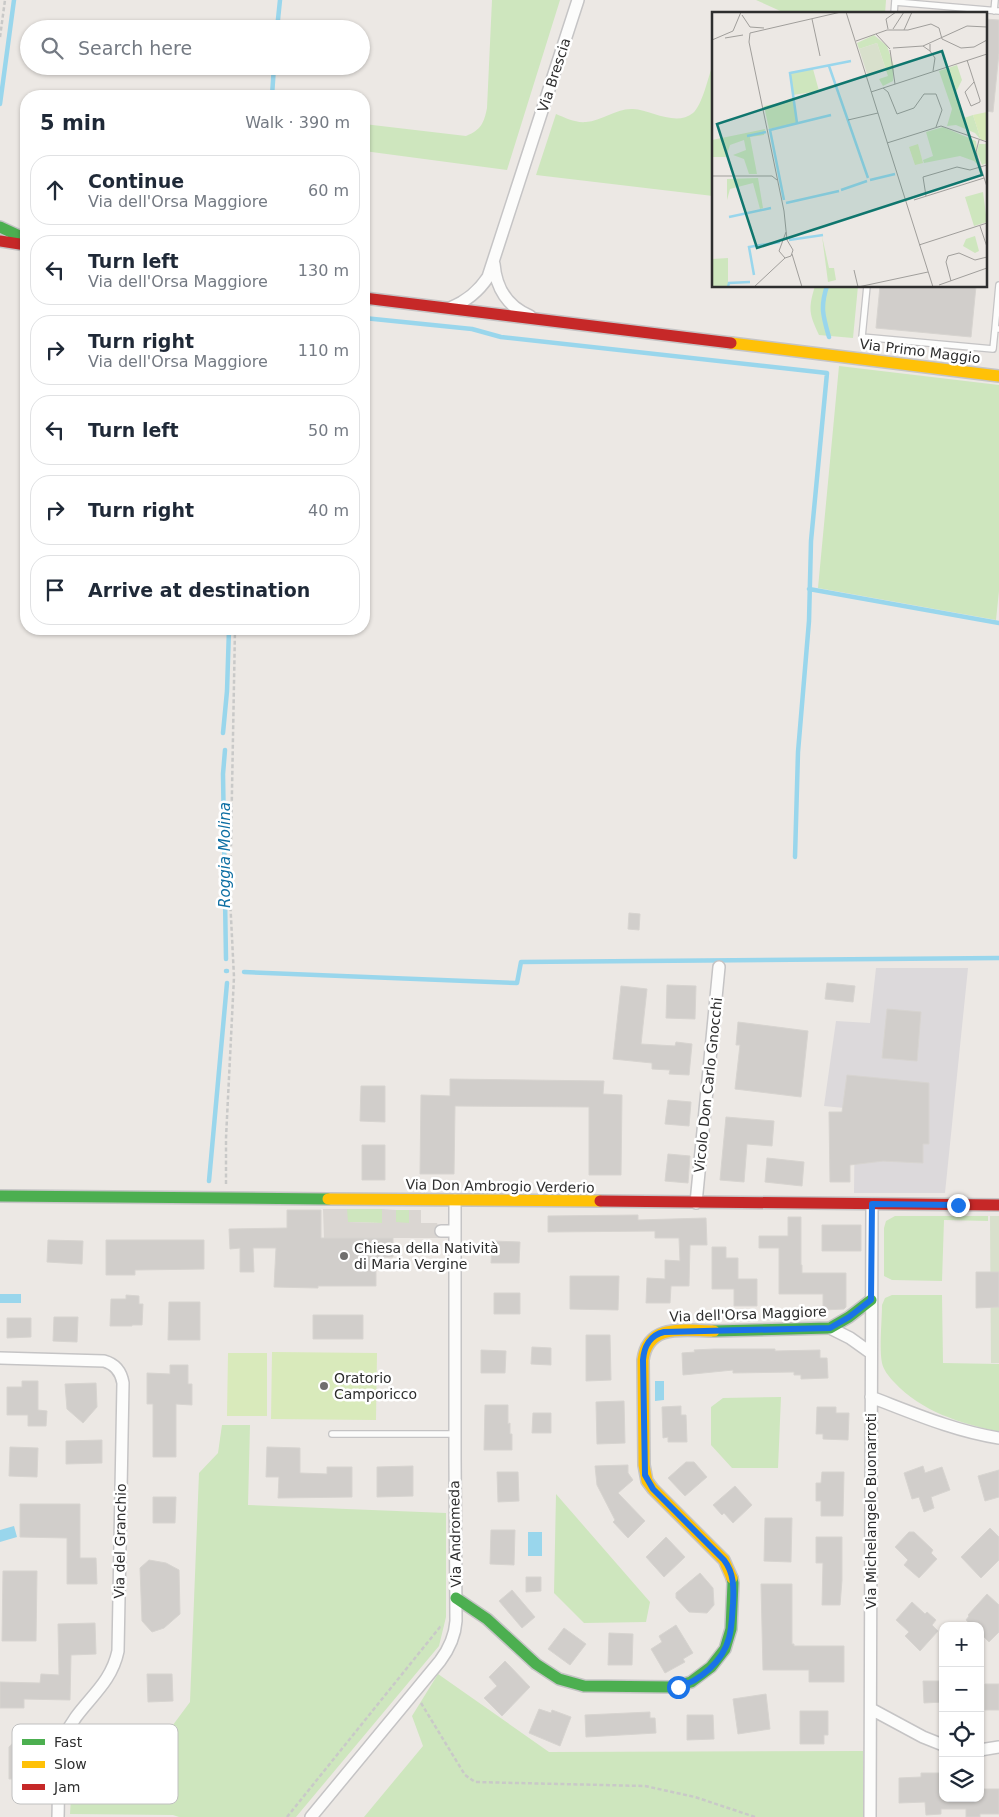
<!DOCTYPE html>
<html lang="en">
<head>
<meta charset="utf-8">
<style>
  :root { --surface:#fff; --page:#f6f6f7; --text:#1f2937; --muted:#747a83; --line:#e0e1e3 }
  body { margin:0; font-family:"DejaVu Sans",sans-serif; background:var(--page); color:var(--text) }
  .controls { position:absolute; right:15px; bottom:15px; display:grid; overflow:hidden; border-radius:10px; box-shadow:0 1px 4px #0004 }
  .controls button { width:45px; height:45px; display:grid; place-items:center; padding:0; border:0; border-bottom:1px solid var(--line); background:var(--surface); color:var(--text); font:25px sans-serif }
  .stop { position:absolute; width:15px; height:15px; margin:-11px; border:4px solid #1a73e8; border-radius:50%; background:#fff }
  .stop.end { background:#1a73e8; border-color:#fff; box-shadow:0 1px 5px #0008 }
  .list { margin:0; padding:0; list-style:none }
  h2 { display:flex; justify-content:space-between; align-items:center; height:65px; margin:0; padding:0 20px; font-size:21px }
  h2 small { font-size:16px; font-weight:400; color:var(--muted) }
  .list li { display:grid; grid-template-columns:32px 1fr auto; gap:15px; align-items:center; box-sizing:border-box; height:70px; margin:0 10px 10px; padding:0 10px; border:1px solid var(--line); border-radius:20px }
  .list b { display:block; font-size:19px; white-space:nowrap }
  .list p { margin:0; font-size:16px; white-space:nowrap; color:var(--muted) }
  .list em { font-size:16px; font-style:normal; color:var(--muted) }
  .icon { flex:none; width:28px; height:28px; fill:none; stroke:currentColor; stroke-width:2; stroke-linecap:round; stroke-linejoin:round }
  .map { position:relative; flex:none; width:999px; height:1817px; overflow:hidden }
  .search { position:absolute; background:var(--surface); box-shadow:0 1px 4px #0004; left:20px; top:20px; width:350px; height:55px; display:flex; align-items:center; gap:12px; box-sizing:border-box; padding:0 18px; border-radius:28px; color:var(--muted); font-size:19px }
  .panel { position:absolute; background:var(--surface); box-shadow:0 1px 4px #0004; left:20px; top:90px; width:350px; height:545px; border-radius:20px }
  .map>svg:first-child { display:block }
</style>
</head>
<body>
<div class="map">
<svg width="999" height="1817" viewBox="0 0 999 1817">
  <rect width="100%" height="100%" fill="#ece8e4"/>
  <path fill="#dcd9db" d="M876,968H968L945,1193H854L855,1109L824,1106L836,1021L870,1023Z"/>
  <path fill="#cee6be" d="M492,0H560L507,170L364,151V124L466,136C481,130 484,123 487,108Z
    M756,0H886L885,14H787Z
    M713,63V196L536,175L556,114C566,118 575,123 586,122C602,121 616,108 633,109C651,110 676,127 693,113C702,106 709,75 713,63Z
    M815,286H858L853,338L819,335C809,314 808,309 815,286Z
    M839,366L999,385V591L996,620L818,588Z
    M347,1209H382V1223L347,1222Z
    M396,1210H409V1223H396Z
    M895,1216H988V1221L944,1220L942,1281L892,1280L884,1276V1228L886,1221Z
    M892,1295H942L943,1363L999,1364V1432C960,1423 922,1412 894,1382C889,1377 883,1369 882,1363C879,1349 882,1321 882,1305L885,1298Z
    M781,1397L778,1468H732L711,1445V1407L723,1398Z
    M222,1425H250L248,1505L446,1513V1617L439,1646L296,1817H179L173,1815L70,1814L71,1798L121,1795L190,1702L199,1473L218,1453Z
    M556,1494L650,1602L646,1622L584,1623L554,1593Z
    M438,1674L549,1752L863,1751V1817H364L423,1746L412,1716Z"/>
  <path fill="#d8e0cc" d="M990,1216H999V1363H991Z"/>
  <path fill="#d9eabb" d="M272,1352L377,1353L376,1420L271,1419Z
    M228,1353H267V1416H227Z"/>
  <path fill="#dad6d2" d="M323,1209H347L348,1222L382,1223V1209L396,1210V1222L409,1223V1210H421V1223H437L441,1231L442,1238H324Z"/>
  <path fill="#99d6ec" d="M0,1294H21V1303H0Z
    M655,1381H664V1400L655,1401Z
    M14,1526L17,1537L0,1542V1530Z
    M528,1532H542V1556H528Z"/>
  <g fill="none" stroke-linecap="round" stroke-linejoin="round">
    <path stroke="#99d6ec" stroke-width="4.5" d="M277,29L280,0
      M272,96L274,66
      M0,104L14,0
      M827,286C820,307 823,316 829,337
      M364,318L472,329L501,337L827,373L811,541L809,621L798,752L795,857
      M809,589L999,623
      M223,733L227,691L229,629
      M225,750L223,774L226,959
      M226,971H227
      M244,972L517,983L521,962L999,958
      M209,1181L227,983"/>
  </g>
  <path fill="#d1cecb" stroke="#d7d4d0" d="M985,19L999,20V53L993,112L985,111Z
    M880,286H976L971,337L876,328Z
    M629,913L640,914L639,930L628,929Z
    M827,983L855,986L853,1002L825,999Z
    M667,985L696,986L695,1019L666,1018Z
    M621,986L647,989L641,1044L675,1046L676,1042L692,1044L689,1075L669,1074L670,1070L652,1069V1063L613,1059Z
    M887,1009L921,1012L917,1061L882,1058Z
    M738,1022L808,1031L801,1097L735,1089L740,1045H736Z
    M847,1075L929,1083V1144H923V1163L883,1161L850,1165V1182H830L829,1112H842Z
    M450,1079L604,1081L603,1094L622,1095L621,1175H589V1107L455,1106L454,1174H420L421,1095L450,1096Z
    M361,1086H385V1122L360,1121Z
    M668,1100L691,1102L689,1126L665,1124Z
    M726,1117L774,1121L772,1146L747,1144L744,1182L720,1180Z
    M362,1145H385V1180H362Z
    M668,1154L690,1156L688,1183L665,1181Z
    M767,1158L804,1162L802,1186L765,1182Z
    M287,1210H321V1238H393V1257H382V1267H376V1286H318V1288L274,1287L276,1248H253L254,1272H240V1248L230,1249L229,1229L287,1228Z
    M638,1215V1220L706,1218L707,1245H690L689,1286H671L670,1303H646L647,1278L665,1279V1260L680,1261L679,1238H655V1231L548,1232V1216Z
    M788,1217H801V1265H802V1273H846V1307L844,1309L823,1310V1294H779V1248H759V1236H788Z
    M822,1225H861V1251H822Z
    M48,1240L83,1241L82,1264L47,1262Z
    M106,1240H204V1269L135,1270V1275H106Z
    M492,1241L520,1242L519,1263H491Z
    M712,1247H726V1258H738V1279H757V1306H734V1289H712Z
    M976,1272H999V1307L976,1308Z
    M570,1276H619L618,1310L570,1309Z
    M494,1293H520V1314H494Z
    M126,1295L139,1296V1304H143L142,1325H132V1326H110L111,1299H126Z
    M169,1302H200V1340H168Z
    M313,1315H363V1339H313Z
    M54,1317H78L77,1342L53,1341Z
    M7,1318H31V1337L7,1338Z
    M586,1335H610L611,1380L586,1381Z
    M532,1347L551,1348V1365L531,1364Z
    M714,1349H775V1351L820,1350V1358H827L828,1378L801,1379V1375H794V1372L733,1373V1370L683,1375L682,1353L695,1352L694,1350Z
    M481,1350L506,1351L505,1373H481Z
    M170,1365H188V1384H192V1405L176,1404V1457H153V1404H147V1373L170,1374Z
    M22,1381H38V1410L47,1411L46,1426H28V1415H7V1387H22Z
    M96,1383L97,1407L83,1423L67,1409L65,1384Z
    M624,1401L625,1443L597,1444L596,1402Z
    M485,1405H508V1424L510,1423V1434H512V1450H484Z
    M681,1406V1415H686L687,1442H668V1437L663,1438L662,1407Z
    M817,1407H836V1413H849L848,1440L823,1439V1434H816Z
    M533,1413H551V1433H532Z
    M102,1440V1463L66,1464V1441Z
    M10,1447L38,1448L37,1477L9,1476Z
    M267,1447L300,1448V1473L327,1474V1467H352V1497L278,1498L279,1477H266Z
    M686,1462H694L707,1477L685,1496L668,1478Z
    M628,1465V1473L633,1480L618,1493L645,1521L628,1538L613,1522L615,1520L597,1485L595,1466Z
    M413,1466V1496L377,1497V1467Z
    M923,1466L925,1473L942,1467L950,1490L931,1497L934,1508L924,1512L919,1497L912,1499L904,1473Z
    M999,1470V1497L985,1501L978,1476Z
    M497,1472H518L519,1501L498,1502Z
    M822,1472H844L843,1516H821V1501H816V1483H821Z
    M735,1486L752,1505L733,1523L724,1513L722,1515L713,1505Z
    M153,1497H176L175,1523H153Z
    M20,1504H80V1558H96L97,1584H67V1538L20,1537Z
    M765,1518H792L791,1562L764,1561Z
    M990,1528L999,1537V1560L981,1578L961,1557Z
    M491,1530H515L514,1565L490,1564Z
    M909,1532H914L933,1550L931,1553L937,1559L919,1578L904,1565L908,1560L895,1547Z
    M666,1537L685,1557L664,1577L646,1557Z
    M816,1537H842V1580L840,1605H822L823,1563H816Z
    M149,1560L166,1563L179,1570L180,1614L164,1628L152,1632L142,1621L140,1568Z
    M3,1571H37L36,1641H2Z
    M700,1573L713,1588L714,1605L707,1613L689,1612L676,1598V1593Z
    M526,1577H541V1591L526,1592Z
    M761,1584H792V1644H794V1646H844V1682H809V1670H763Z
    M512,1590L535,1617L522,1628L499,1601Z
    M987,1594L999,1605V1632L989,1642L980,1633V1626H972L966,1620L969,1616L968,1615Z
    M912,1602L925,1614L927,1612L936,1620L932,1625L938,1631L920,1651L905,1636L909,1632L896,1620Z
    M95,1623L96,1654L71,1655L70,1700L24,1699V1708H0V1682L40,1683L41,1674L59,1675L58,1624Z
    M676,1625L693,1653L683,1659L685,1662L665,1673L651,1649L662,1642L659,1636Z
    M564,1628L586,1644L570,1665L548,1649Z
    M609,1633L633,1634L632,1665H608Z
    M505,1661L530,1687L502,1716L484,1698L497,1686L489,1677Z
    M147,1674H172L173,1701L148,1702Z
    M923,1681H943V1702L924,1703Z
    M985,1684H999V1710H985Z
    M766,1694L770,1729L738,1734L733,1699Z
    M539,1709L551,1713L552,1710L571,1717L560,1746L529,1733Z
    M800,1711H828V1735H824V1744H800Z
    M650,1712V1718H655L656,1733L586,1737L585,1715Z
    M687,1715H713L714,1739L687,1740Z
    M24,1731L40,1746V1779H9V1747Z
    M921,1773H940L941,1798H980V1789H999V1814H980V1817H966V1809H941V1814L926,1815L925,1802L899,1803V1778L921,1777Z"/>
  <g fill="none" stroke-linecap="round" stroke-linejoin="round">
    <g stroke="#c5c4c5" stroke-width="8">
      <path id="lane" d="M895,2L999,11
        M994,11L995,0
        M894,14L895,0
        M999,285L995,329H999
        M867,286L862,337L993,349L995,329
        M332,1434H455"/>
    </g>
    <g stroke="#c5c4c5" stroke-width="14">
      <path id="street" d="M494,264C496,288 508,307 530,316
        M450,308C467,301 478,292 488,277L578,0
        M696,1203L719,967
        M441,1231H455
        M830,1328L850,1338L871,1353
        M0,1358L104,1361C115,1364 121,1371 123,1383L118,1651C110,1689 79,1703 65,1736C56,1758 59,1793 58,1817
        M871,1397C913,1413 954,1431 999,1438
        M871,1709L923,1737L943,1745
        M980,1750L999,1747
        M311,1817L440,1661C449,1649 455,1636 456,1621L455,1457V1200
        M870,1817L872,1204"/>
    </g>
    <g stroke="#c5c4c5" stroke-width="14">
      <path id="fast" d="M0,227L26,239
        M0,1196L328,1199
        M714,1331L830,1328L849,1317L871,1300
        M456,1598L487,1619L536,1664L559,1679L584,1686L673,1687L691,1682L711,1667L725,1649L731,1629L733,1583L732,1578"/>
    </g>
    <g stroke="#c5c4c5" stroke-width="14">
      <path id="slow" d="M731,343L999,376
        M328,1199L600,1201
        M714,1331C686,1331 648,1322 643,1360L644,1465L647,1481L653,1489L724,1560L732,1578"/>
    </g>
    <g stroke="#c5c4c5" stroke-width="14">
      <path id="jam" d="M0,241L26,245
        M364,298L731,343
        M600,1201L999,1205"/>
    </g>
    <path stroke="#c9c9c8" stroke-width="2.5" stroke-dasharray="4 2.5" stroke-linecap="butt" d="M0,37L5,0
      M226,1184V1138L234,977L230,898L235,629
      M421,1703L465,1775L475,1782L645,1786L695,1797L755,1817
      M287,1817L440,1627L443,1626"/>
    <use href="#lane" stroke="#fcfcfb" stroke-width="5.5"/>
    <use href="#street" stroke="#fcfcfb" stroke-width="11"/>
    <use href="#fast" stroke="#4caf50" stroke-width="11"/>
    <use href="#slow" stroke="#ffc107" stroke-width="11"/>
    <use href="#jam" stroke="#c62828" stroke-width="11"/>
  </g>
  <g fill="none" stroke-linecap="round" stroke-linejoin="round">
    <path stroke="#1a73e8" stroke-width="6" d="M678,1687C700,1681 723,1661 729,1638C732,1627 732,1615 733,1604C734,1588 734,1573 724,1560L653,1489L645,1475L643,1360C644,1347 650,1335 664,1332L830,1328L849,1317L871,1300L872,1204L958,1205"/>
  </g>
  <g fill="#706f6e" stroke="#fff" stroke-width="2">
    <circle cx="344" cy="1256" r="5"/>
    <circle cx="324" cy="1386" r="5"/>
  </g>
  <g text-anchor="middle" dominant-baseline="central" stroke-width="5" stroke-linejoin="round" paint-order="stroke">
    <g font-size="14" fill="#2e2e2e" stroke="#fff">
      <text transform="translate(554 75) rotate(-72)">Via Brescia</text>
      <text transform="translate(920 351) rotate(7)">Via Primo Maggio</text>
      <text transform="translate(708 1085) rotate(-84)">Vicolo Don Carlo Gnocchi</text>
      <text transform="translate(500 1186) rotate(1)">Via Don Ambrogio Verderio</text>
      <text transform="translate(748 1314) rotate(-2)">Via dell'Orsa Maggiore</text>
      <text transform="translate(871 1511) rotate(-90)">Via Michelangelo Buonarroti</text>
      <text transform="translate(455 1534) rotate(-91)">Via Andromeda</text>
      <text transform="translate(120 1541) rotate(-89)">Via del Granchio</text>
    </g>
    <g font-size="14" fill="#2e2e2e" stroke="#fff" text-anchor="start">
      <text x="354" y="1248">Chiesa della Natività<tspan x="354" dy="16">di Maria Vergine</tspan></text>
      <text x="334" y="1378">Oratorio<tspan x="334" dy="16">Camporicco</tspan></text>
    </g>
    <g font-size="15" font-style="italic" fill="#0d6fa3" stroke="#fff">
      <text transform="translate(225 855) rotate(-90)">Roggia Molina</text>
    </g>
  </g>
  <g transform="translate(712 12)">
    <rect width="275" height="275" fill="#ece8e4"/>
    <path d="M162,23L175,34L182,54L181,69L171,74L167,67L176,64L165,31L147,37L145,31ZM245,53L250,68L244,80L252,106L261,103L269,128L263,121L244,113L235,114L240,97L227,59ZM101,57L107,79L81,83L78,60ZM82,88L85,111L57,117L52,94ZM231,115L264,129L267,154L262,149L248,144L212,151L211,148L221,144L214,120ZM53,117L52,123L38,125L45,162H37L32,147L21,143L34,138L32,128L18,133L14,145H0V128ZM267,132H275V151L270,153L265,140ZM46,166L51,196L48,197L41,171L18,177L15,188V167ZM271,180L275,210L262,214L253,185ZM110,224L117,256H122L124,268L116,270ZM263,224L267,239L263,241L251,234L254,227ZM16,246V275H0V247Z" fill="#cee6be"/>
    <path d="M165,31L174,58L156,65L147,37Z" fill="#d8e0cc"/>
    <path d="M275,100V128H269L261,103ZM206,132L211,151L203,153L197,135Z" fill="#d9eabb"/>
    <path fill="none" stroke="#99d6ec" stroke-width="2.5" d="M117,54L156,166M85,111L78,61L139,49M35,124L54,120M158,168L183,162M129,178L155,169M72,188L58,118L119,103M74,191L127,179M17,205L59,196M77,228L111,223M42,263L37,235L68,230M16,275L17,271L38,270"/>
    <path fill="none" stroke="#a09e9b" stroke-width="1" d="M134,0L221,275M30,3L38,15L52,16M100,7L108,44M176,17L174,7L184,0M181,17L192,0M192,18L200,0M38,21L37,30L72,199L75,228L81,238L79,244L73,246L67,239L74,220M38,21L129,0M164,22L178,37M13,26L31,23M0,28L21,19L29,0M144,29L175,18H196L219,12L227,16L230,27L249,36L262,35L275,28M211,34L218,39V32M181,36L211,34L255,14L275,15M178,38L183,72M218,39L223,46L221,59M255,48L268,88V90L259,94L253,80L262,70M171,76L176,80L185,102L202,96L212,82H224L230,98L224,115M159,80L275,42M136,108L166,101M267,128L264,140L275,175M175,131L229,114L275,130M0,164H60L65,168M214,184L211,165L245,155L258,158L275,153M202,188L272,166M268,214L275,235M207,233L275,211M80,242L90,275M142,258L146,275M239,269L234,250L236,244L247,241L263,248L275,245M227,273L275,256M42,275L73,246M146,275L216,260"/>
    <path fill="#0f766e" fill-opacity="0.15" stroke="#0f766e" stroke-width="2.5" d="M230,39L270,163L45,236L5,112Z"/>
    <rect width="275" height="275" fill="none" stroke="#2e2e2e" stroke-width="2.5"/>
  </g>
  <rect x="12" y="1724" width="166" height="80" rx="8" fill="#fff" stroke="#c0c0c0" stroke-width="1"/>
  <rect x="22" y="1739" width="23" height="6" fill="#4caf50"/>
  <rect x="22" y="1761" width="23" height="7" fill="#ffc107"/>
  <rect x="22" y="1784" width="23" height="6" fill="#c62828"/>
  <g font-size="14" fill="#2e2e2e">
    <text x="54" y="1747">Fast</text>
    <text x="54" y="1769">Slow</text>
    <text x="54" y="1792">Jam</text>
  </g>
</svg>
<div class="controls">
<button>+</button>
<button>−</button>
<button><svg class="icon" aria-label="locate" viewBox="0 0 24 24"><circle cx="12" cy="12" r="6"/><path d="M12 2v4M12 18v4M2 12h4M18 12h4"/></svg></button>
<button><svg class="icon" aria-label="layers" viewBox="0 0 24 24"><path d="M12 4l9 5-9 5-9-5zM3 14l9 5 9-5"/></svg></button>
</div>
<div class="stop" style="left:678px;top:1687px"></div>
<div class="stop end" style="left:958px;top:1205px"></div>
<div class="search"><svg class="icon" aria-label="search" viewBox="0 0 24 24"><circle cx="10" cy="10" r="6"/><path d="M15 15l6 6"/></svg>Search here</div>
<section class="panel">
<h2>5 min<small>Walk · 390 m</small></h2>
<ul class="list">
<li><svg class="icon" aria-label="ahead" viewBox="0 0 24 24"><path d="M12 20V5M6 11l6-6 6 6"/></svg><div><b>Continue</b><p>Via dell'Orsa Maggiore</p></div><em>60 m</em></li>
<li><svg class="icon" aria-label="left" viewBox="0 0 24 24"><path d="M17 20v-9H6M10 6l-5 5 5 5"/></svg><div><b>Turn left</b><p>Via dell'Orsa Maggiore</p></div><em>130 m</em></li>
<li><svg class="icon" aria-label="right" viewBox="0 0 24 24"><path d="M7 20v-9h11M14 6l5 5-5 5"/></svg><div><b>Turn right</b><p>Via dell'Orsa Maggiore</p></div><em>110 m</em></li>
<li><svg class="icon" aria-label="left" viewBox="0 0 24 24"><path d="M17 20v-9H6M10 6l-5 5 5 5"/></svg><div><b>Turn left</b></div><em>50 m</em></li>
<li><svg class="icon" aria-label="right" viewBox="0 0 24 24"><path d="M7 20v-9h11M14 6l5 5-5 5"/></svg><div><b>Turn right</b></div><em>40 m</em></li>
<li><svg class="icon" aria-label="arrive" viewBox="0 0 24 24"><path d="M6 21V4h12l-3 4 3 4H6"/></svg><div><b>Arrive at destination</b></div></li>
</ul>
</section>
</div>
</body>
</html>
